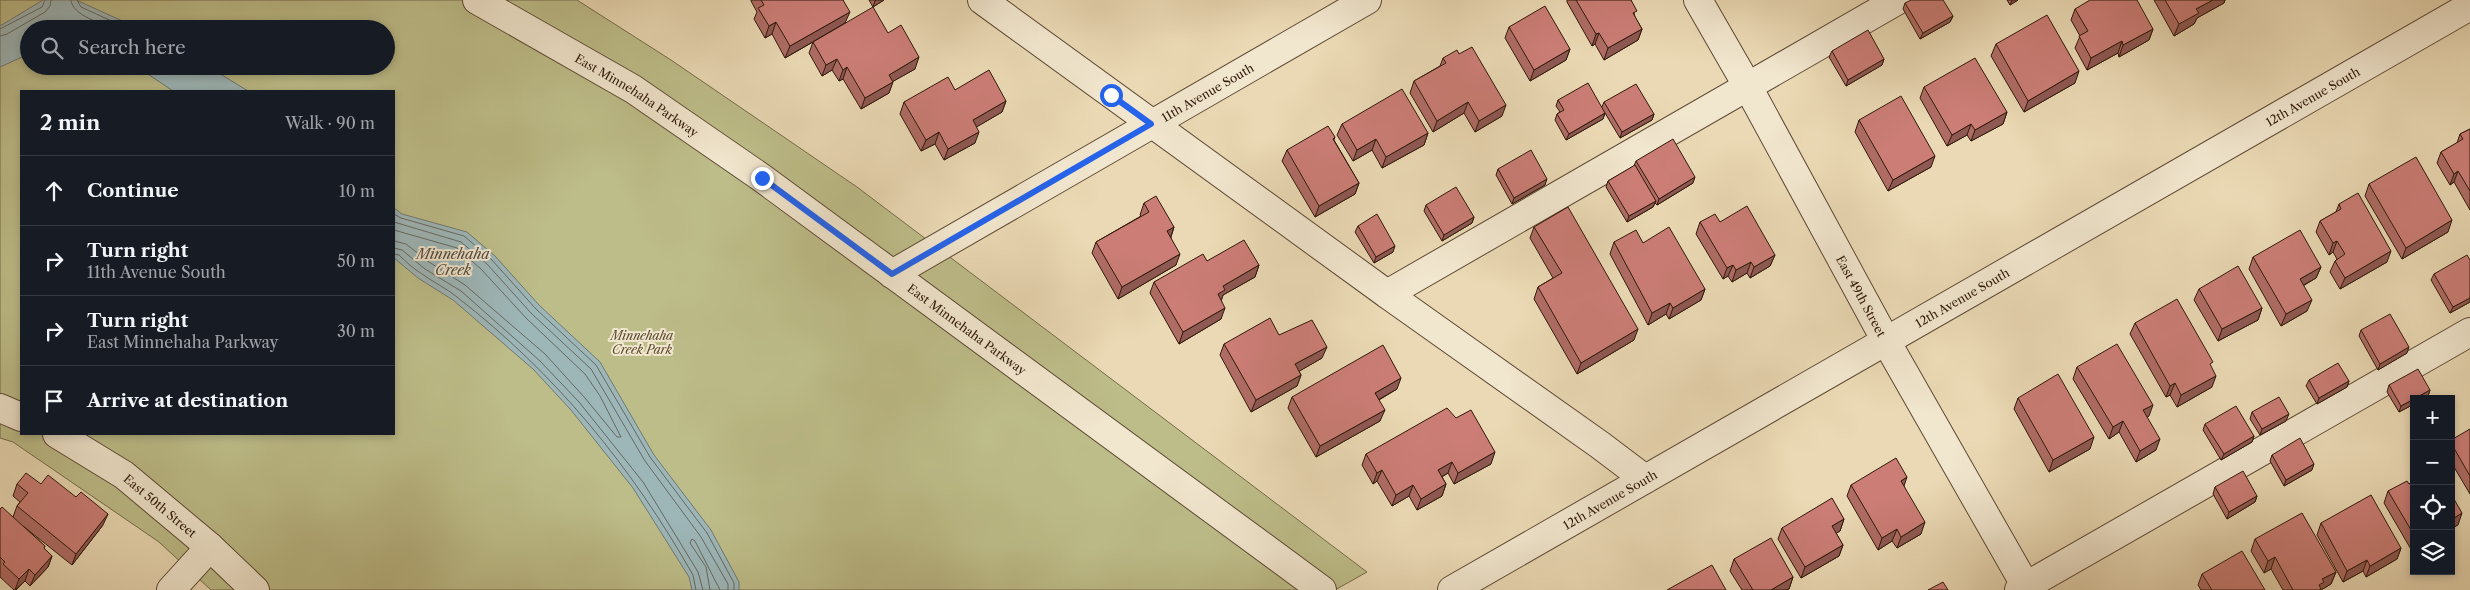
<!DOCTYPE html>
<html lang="en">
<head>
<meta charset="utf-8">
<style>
  :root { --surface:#171b24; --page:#20242c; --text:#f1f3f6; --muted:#9ea1a6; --line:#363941 }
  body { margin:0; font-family:"Libre Caslon Text",serif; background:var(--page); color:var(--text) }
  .controls { position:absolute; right:15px; bottom:15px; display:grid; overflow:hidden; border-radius:0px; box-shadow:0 2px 8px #0003 }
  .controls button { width:45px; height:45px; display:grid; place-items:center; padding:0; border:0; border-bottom:1px solid var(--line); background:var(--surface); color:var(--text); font:25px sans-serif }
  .stop { position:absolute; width:15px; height:15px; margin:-11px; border:4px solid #2563eb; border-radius:50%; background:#fff }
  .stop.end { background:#2563eb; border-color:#fff; box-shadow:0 1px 5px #0008 }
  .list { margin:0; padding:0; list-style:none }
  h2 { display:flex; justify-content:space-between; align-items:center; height:65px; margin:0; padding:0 20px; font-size:21px }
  h2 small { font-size:16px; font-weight:400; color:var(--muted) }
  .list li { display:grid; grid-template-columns:32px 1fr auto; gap:15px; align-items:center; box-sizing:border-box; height:70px; padding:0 20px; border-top:1px solid var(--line) }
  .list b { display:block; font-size:19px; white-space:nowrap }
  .list p { margin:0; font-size:16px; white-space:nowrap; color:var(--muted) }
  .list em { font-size:16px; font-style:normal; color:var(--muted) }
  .icon { flex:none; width:28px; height:28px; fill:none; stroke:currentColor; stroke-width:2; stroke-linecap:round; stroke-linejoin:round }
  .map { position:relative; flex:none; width:2470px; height:590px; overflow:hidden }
  .search { position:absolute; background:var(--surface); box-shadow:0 2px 8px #0003; left:20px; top:20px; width:375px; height:55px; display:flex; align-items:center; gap:12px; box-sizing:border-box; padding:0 18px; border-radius:28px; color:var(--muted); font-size:19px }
  .panel { position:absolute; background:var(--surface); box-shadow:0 2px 8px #0003; left:20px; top:90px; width:375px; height:345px; border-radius:0px }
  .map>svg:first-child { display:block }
</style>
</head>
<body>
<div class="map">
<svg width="2470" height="590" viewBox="0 0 2470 590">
  <rect width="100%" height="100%" fill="#ead9b4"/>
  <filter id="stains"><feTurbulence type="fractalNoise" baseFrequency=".004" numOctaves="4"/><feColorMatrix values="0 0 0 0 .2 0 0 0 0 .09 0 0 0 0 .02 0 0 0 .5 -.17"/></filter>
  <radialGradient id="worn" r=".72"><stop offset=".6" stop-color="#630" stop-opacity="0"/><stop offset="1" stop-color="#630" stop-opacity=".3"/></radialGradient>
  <path fill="#bdbd89" stroke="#766b4a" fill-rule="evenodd" d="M0,0H577L671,60L857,187L1367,572L1335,590H211L159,542L13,442L0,438ZM29,29H386V66H29ZM21,91H394V434H21Z"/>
  <path fill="#9db7b9" stroke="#717873" d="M43,0H76L140,29H29V54L0,67V26Z
    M136,66H207L248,91H173Z
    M394,208L402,214L467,232L495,256L539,305L600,362L654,455L711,530L739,582V590H692L689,577L633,488L571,410L533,369L453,300L418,278L394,258Z"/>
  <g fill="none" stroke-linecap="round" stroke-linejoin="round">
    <path stroke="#666862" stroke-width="1" d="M71,0C72,16 102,23 115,29
      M77,0L81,7L129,29
      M0,29L42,7L45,0
      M0,36L7,34L45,12L50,6L51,0
      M394,214L401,218L464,236L491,259L536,309L596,365L650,457L707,533L734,583V590
      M394,222L461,242L487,264L531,313L591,369L645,461L701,537L728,584V590
      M394,230L457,248L481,269L526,318L585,374L600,396L621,437H617L585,398L545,354L465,285L429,262L406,244L394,241
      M394,248L402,250L425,269L461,291L540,361L579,402L643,482L698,572L703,590
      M394,254L399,255C406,262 414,269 422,274C433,282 446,288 457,297C556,374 631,466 693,575L696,590
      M710,590L706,567L690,543L692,539L695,541L720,590"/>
    <g stroke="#5e4934" stroke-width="30">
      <g id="minor">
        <path id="s1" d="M477,0L633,89L762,178L1322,590"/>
        <path d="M982,0L1387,294L1898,0"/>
        <path id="s2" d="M1698,0L1748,87L1886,341L2028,590"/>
        <path id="s3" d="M892,274L1367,0"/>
        <path d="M1387,294L1600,445L1645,479"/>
        <path d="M0,408L21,417"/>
        <path id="s4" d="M57,434L124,475L210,547L255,590"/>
        <path d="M171,590L210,547"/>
        <path id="s5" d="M1452,590L2470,6"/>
        <path d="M2019,590L2470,332"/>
      </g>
    </g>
    <use href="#minor" stroke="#f1e6ce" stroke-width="28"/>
  </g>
  <path fill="#af6c65" stroke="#30190a" d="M751,0H843L845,23L888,33L915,69L893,81L889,93L861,109L843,79L839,81L832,70L822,76L809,53L813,42L785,58L772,34L765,38L754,19L757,12L751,1Z
    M869,0H884L873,7Z
    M1567,0H1631L1635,17L1642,29L1638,40L1604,60L1595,44L1592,46L1567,2Z
    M2007,0H2018L2010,5Z
    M2154,0H2225L2224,3L2197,18L2194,24L2174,36Z
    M1905,3L1953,16L1950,22L1920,39L1903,9Z
    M2075,9L2153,29L2149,40L2119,57L2118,53L2087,70L2075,48L2080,36L2071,20Z
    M1509,27L1570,49L1566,60L1530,81L1505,38Z
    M1996,44L2075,83L2024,112L1991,56Z
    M1832,51L1884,59L1882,65L1846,86L1829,57Z
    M1443,58L1502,116L1475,132L1464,113L1433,132L1410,93L1414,81L1440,66Z
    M1924,87L2007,112L2003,124L1971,141L1967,135L1947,146L1920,98Z
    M955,90L1006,101L1002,112L976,127L975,143L944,160L935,144L921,151L900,114L904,102Z
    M1558,100L1602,107L1604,102L1654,114L1652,120L1620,138L1605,113L1603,119L1566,140L1555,120L1557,114L1560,112L1556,106Z
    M1859,120L1931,167L1888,191L1855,132Z
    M1342,124L1428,133L1424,145L1382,168L1372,150L1353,161L1337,135Z
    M2470,129V210L2454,182L2450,185L2437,163L2441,152L2457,143L2460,134Z
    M1335,137L1334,140L1359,183L1355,194L1315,217L1282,161L1287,150Z
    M1636,161L1693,183L1657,205L1655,203L1653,207L1627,222L1606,187L1608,181L1634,166Z
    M1498,169L1545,185L1512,204L1496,175Z
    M2369,184L2448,232L2402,259L2365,196Z
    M1144,203L1174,227L1171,237L1176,265L1118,299L1092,253L1096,242L1141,216L1140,215Z
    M2339,204L2387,262L2340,289L2330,272L2335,261L2337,259L2333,252L2329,255L2316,232L2320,221L2336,212Z
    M1426,205L1474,217L1472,223L1442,241L1424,211Z
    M1700,222H1720L1775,255L1770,266L1750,278L1747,273L1732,282L1728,276L1723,279L1696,234Z
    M1358,226L1393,252L1374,263L1355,232Z
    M1534,227L1634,340L1577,374L1534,299L1538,287L1553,278L1530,238Z
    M1614,242L1643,243L1705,289L1701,300L1669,319L1666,314L1648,325L1610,254Z
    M2253,257L2321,267L2316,278L2303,286L2307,311L2281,326L2249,269Z
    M2470,260V302L2450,313L2431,280L2434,274Z
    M1207,261L1259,265L1255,277L1223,295L1221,300V319L1179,344L1150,293L1154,282Z
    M2199,289L2262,308L2258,320L2218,341L2194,300Z
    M2135,323L2212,387L2177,407L2170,395L2166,397L2130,334Z
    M2361,330L2407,353L2378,370L2359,336Z
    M1279,335L1322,358L1299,371L1301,375L1297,386L1251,412L1220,355L1224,344Z
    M2077,367L2149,416L2147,417L2156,450L2136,462L2119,432L2109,439L2073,379Z
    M2309,380L2349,381L2347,387L2317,404L2306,386Z
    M2389,385L2430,390L2428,396L2423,399H2414V404L2399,412L2387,392Z
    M1397,389L1379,400L1380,421L1316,457L1288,408L1292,397Z
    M2018,398L2090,449L2049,472L2014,409Z
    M2252,412L2286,421L2260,435L2250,419Z
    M2205,424L2254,436L2252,442L2221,460L2203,430Z
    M2470,429V494L2451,462V443Z
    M1366,454L1491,464L1454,484L1448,473L1442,477L1446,484L1442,496L1417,510L1409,496L1392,506L1377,481L1373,484L1362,465Z
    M2272,455L2312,470L2284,486L2270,461Z
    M2414,481V550L2412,551L2384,503L2388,491L2409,484Z
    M17,484H41L103,525L72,565L23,526L45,546L44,548L52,556L48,567L30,586L25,581L16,590H14L0,577V509L13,517L17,506L20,502L13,496Z
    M1851,485L1904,486L1921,534L1897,548L1892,541L1878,550L1847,496Z
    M2215,487L2257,496L2255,502L2227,519L2213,494Z
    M1844,519L1840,531L1836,533L1843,545L1839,556L1801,578L1778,539L1782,528Z
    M2321,523L2401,548L2397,559L2366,577L2363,571L2343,582L2317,535Z
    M2255,539L2336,572L2331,584L2321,590H2283L2271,569L2264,573L2251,551Z
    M1734,559L1793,577L1789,589L1786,590H1742L1730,571Z
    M2202,574L2265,590H2201L2198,585Z"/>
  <path fill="#8e5853" stroke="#30190a" d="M876,0H884L873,7L875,1Z
    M2012,0H2018L2010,5Z
    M2213,0H2225L2224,3L2197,18L2194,24L2174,36L2179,24L2196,9Z
    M850,12L845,23L785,58L790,46Z
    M1953,16L1950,22L1920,39L1923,33Z
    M776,22L772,34L765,38L769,26Z
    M1642,29L1638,40L1604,60L1608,48Z
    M2153,29L2149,40L2119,57L2123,45Z
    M1599,33L1595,44L1592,46L1596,34Z
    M2122,41L2118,53L2087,70L2091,58Z
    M1570,49L1566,60L1530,81L1534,70Z
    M919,57L915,69L885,86L889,75Z
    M837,59L832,70L822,76L826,65Z
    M1884,59L1882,65L1846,86L1848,80Z
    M847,67L843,79L839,81L843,70Z
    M2079,71L2075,83L2024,112L2028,101Z
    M893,82L889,93L861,109L865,98Z
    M1006,101L1002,112L968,132L973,120Z
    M1468,102L1464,113L1433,132L1437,121Z
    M1506,105L1502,116L1475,132L1479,121Z
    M2007,112L2003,124L1971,141L1975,130Z
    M1605,113L1603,119L1566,140L1569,134Z
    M1654,114L1652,120L1620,138L1622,132Z
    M1971,124L1967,135L1947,146L1952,135Z
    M939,132L935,144L921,151L926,140Z
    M979,132L975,143L944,160L948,149Z
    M1428,133L1424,145L1382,168L1386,157Z
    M1376,139L1372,150L1353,161L1357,150Z
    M1935,156L1931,167L1888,191L1893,180Z
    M2458,171L2454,182L2450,185L2454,174Z
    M1695,177L1693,183L1657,205L1659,199Z
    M1547,179L1545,185L1512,204L1514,198Z
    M1359,183L1355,194L1315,217L1319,206Z
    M1656,201L1653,207L1627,222L1629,216Z
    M1474,217L1472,223L1442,241L1444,235Z
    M2452,220L2448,232L2402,259L2406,248Z
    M1174,227L1170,239L1167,231Z
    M2337,241L2333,252L2329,255L2333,243Z
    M1395,246L1393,252L1374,263L1376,257Z
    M2391,251L2387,262L2340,289L2345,278Z
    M1180,254L1176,265L1118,299L1122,287Z
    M1775,255L1770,266L1750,278L1754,267Z
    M1751,262L1747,273L1732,282L1736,270Z
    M1259,265L1255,277L1223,295L1221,302L1218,294L1223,286Z
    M1733,265L1728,276L1723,279L1727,268Z
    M2321,267L2316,278L2295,290L2300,279Z
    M1705,289L1701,300L1669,319L1673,308Z
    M2470,298V302L2450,313L2453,307Z
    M2312,300L2307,311L2281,326L2286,314Z
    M1670,303L1666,314L1648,325L1652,313Z
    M1225,308L1221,319L1179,344L1183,332Z
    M2262,308L2258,320L2218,341L2222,329Z
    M1638,329L1634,340L1577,374L1581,363Z
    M1327,347L1322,358L1291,376L1295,364Z
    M2409,347L2407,353L2378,370L2380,364Z
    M1301,375L1297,386L1251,412L1256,400Z
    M2216,376L2212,387L2177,407L2181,395Z
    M1401,378L1397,389L1371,404L1375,393Z
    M2349,381L2347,387L2317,404L2319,398Z
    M2175,383L2170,395L2166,397L2170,386Z
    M2430,390L2428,396L2423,399H2414Z
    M2414,399V404L2399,412L2401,406Z
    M2153,405L2149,416L2139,422L2143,410Z
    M1385,410L1380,421L1316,457L1320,446Z
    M2289,414L2286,421L2260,435L2262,429Z
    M2123,421L2119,432L2109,439L2113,427Z
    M2254,436L2252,442L2221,460L2224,454Z
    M2094,437L2090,449L2049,472L2053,460Z
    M2160,439L2156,450L2136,462L2140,451Z
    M1495,452L1491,464L1454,484L1458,473Z
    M1452,462L1448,473L1434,481L1438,470Z
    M2314,464L2312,470L2284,486L2286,480Z
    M1382,470L1377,481L1373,484L1377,473Z
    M1907,477L1903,489L1901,481Z
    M1446,484L1442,496L1417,510L1421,499Z
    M1413,485L1409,496L1392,506L1396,495Z
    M2257,496L2255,502L2227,519L2229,512Z
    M2462,513L2458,525L2451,529V520Z
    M108,514L103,525L72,565L76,554Z
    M1844,519L1840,531L1828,538L1832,526Z
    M1925,522L1921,534L1897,548L1901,537Z
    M1897,529L1892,541L1878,550L1882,538Z
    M1843,545L1839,556L1801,578L1805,567Z
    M2401,548L2397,559L2366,577L2370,566Z
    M52,556L48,567L30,586L35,575Z
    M2275,557L2271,569L2264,573L2268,561Z
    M2367,560L2363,571L2343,582L2347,571Z
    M29,569L25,581L15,590L19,579Z
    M2336,572L2331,584L2321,590H2317L2322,579Z
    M1793,577L1789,589L1786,590H1771Z"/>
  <path fill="#cb7d76" stroke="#30190a" d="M761,0H843L850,12L790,46L776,22L769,26L758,8L764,5Z
    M1576,0H1631L1637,11L1633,13L1642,29L1608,48L1599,33L1596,34Z
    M1911,0H1943L1953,16L1923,33L1905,3Z
    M2090,0H2137L2153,29L2123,45L2122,41L2091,58L2079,36L2088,31L2075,9Z
    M2165,0H2213L2196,9L2199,13L2179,24Z
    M1545,6L1570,49L1534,70L1509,27Z
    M873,7L888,33L901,25L919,57L889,75L893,82L865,98L847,67L843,70L837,59L826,65L813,42Z
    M2047,15L2079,71L2028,101L1996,44Z
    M1868,30L1884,59L1848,80L1832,51Z
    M1472,47L1506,105L1479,121L1468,102L1437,121L1414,81L1446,63L1443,58L1457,50L1459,54Z
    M1975,58L2007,112L1975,130L1971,124L1952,135L1924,87Z
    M989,70L1006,101L973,120L979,132L948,149L939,132L926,140L904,102L948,77L955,90Z
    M1588,83L1605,113L1569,134L1557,114L1564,110L1558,100Z
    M1636,84L1654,114L1622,132L1604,102Z
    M1402,89L1428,133L1386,157L1376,139L1357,150L1342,124Z
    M1901,96L1935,156L1893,180L1859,120Z
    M1328,126L1335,137L1333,139L1359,183L1319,206L1287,150Z
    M2470,129V191L2458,171L2454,174L2441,152L2463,139L2460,134Z
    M1673,139L1695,177L1659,199L1636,161Z
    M1531,150L1547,179L1514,198L1498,169Z
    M2416,157L2452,220L2406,248L2369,184Z
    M1635,165L1656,201L1629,216L1608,181Z
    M1456,187L1474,217L1444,235L1426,205Z
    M2358,193L2391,251L2345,278L2335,261L2345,254L2337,241L2333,243L2320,221L2341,209L2339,204Z
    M1156,196L1174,227L1167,231L1180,254L1122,287L1096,242L1149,212L1144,203Z
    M1747,206L1775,255L1754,267L1751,262L1736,270L1733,265L1727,268L1700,222L1715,214L1720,222Z
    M1568,207L1638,329L1581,363L1538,287L1562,273L1534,227Z
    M1377,214L1395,246L1376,257L1358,226Z
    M1669,227L1705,289L1673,308L1670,303L1652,313L1614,242L1636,230L1643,243Z
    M2300,230L2321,267L2300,279L2312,300L2286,314L2253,257Z
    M1244,240L1259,265L1223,286L1225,290L1218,294L1225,308L1183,332L1154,282L1203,254L1207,261Z
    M2467,255L2470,260V298L2453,307L2434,274Z
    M2238,266L2262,308L2222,329L2199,289Z
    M2177,299L2213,362L2210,364L2216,376L2181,395L2175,383L2170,386L2135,323Z
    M2390,314L2409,347L2380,364L2361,330Z
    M1270,318L1279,335L1312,320L1327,347L1295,364L1301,375L1256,400L1224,344Z
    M2117,344L2153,405L2143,410L2160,439L2140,451L2123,421L2113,427L2077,367Z
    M1383,345L1401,378L1375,393L1385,410L1320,446L1292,397Z
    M2338,363L2349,381L2319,398L2309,380Z
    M2418,369L2430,390L2401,406L2389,385Z
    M2058,374L2094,437L2053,460L2018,398Z
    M2279,397L2289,414L2262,429L2252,412Z
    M2236,406L2254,436L2224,454L2205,424Z
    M1447,408L1456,418L1471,410L1495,452L1458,473L1452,462L1438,470L1446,484L1421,499L1413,485L1396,495L1382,470L1377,473L1366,454Z
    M2470,429V476L2451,443V440Z
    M2300,438L2314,464L2286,480L2272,455Z
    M1896,458L1907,477L1901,481L1925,522L1901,537L1897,529L1882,538L1851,485Z
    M2243,471L2257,496L2229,512L2215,487Z
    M26,473L41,484L48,475L76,497L81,492L108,514L76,554L17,506L28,493L17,484Z
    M2407,481L2409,484L2414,481V535L2388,491Z
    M2451,494L2462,513L2451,520Z
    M2371,495L2401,548L2370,566L2367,560L2347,571L2321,523Z
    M1832,498L1844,519L1832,526L1843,545L1805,567L1782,528Z
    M2,507L45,546L44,548L52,556L35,575L29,569L19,579L3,564L5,562L0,557V509Z
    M2302,513L2336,572L2322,579L2324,582L2319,585L2321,589L2319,590H2293L2275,557L2268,561L2255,539Z
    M1771,538L1793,577L1771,590H1753L1734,559Z
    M2242,551L2265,590H2212L2202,574Z
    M1712,565L1726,590H1667Z
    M1943,582L1948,590H1928Z"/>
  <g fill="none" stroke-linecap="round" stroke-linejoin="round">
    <path stroke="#2563eb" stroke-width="6" d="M762,178L892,274L1151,124L1111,95"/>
  </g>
  <g text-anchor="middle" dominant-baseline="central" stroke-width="4" stroke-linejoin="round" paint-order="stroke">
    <g font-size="12" fill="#30190a" stroke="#f1e6ce">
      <text stroke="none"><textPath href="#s3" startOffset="364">11th Avenue South</textPath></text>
      <text stroke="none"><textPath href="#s1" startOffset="186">East Minnehaha Parkway</textPath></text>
      <text stroke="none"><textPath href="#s5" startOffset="992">12th Avenue South</textPath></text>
      <text stroke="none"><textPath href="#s2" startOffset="338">East 49th Street</textPath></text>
      <text stroke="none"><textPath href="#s5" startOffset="588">12th Avenue South</textPath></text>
      <text stroke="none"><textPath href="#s1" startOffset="591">East Minnehaha Parkway</textPath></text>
      <text stroke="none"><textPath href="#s5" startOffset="182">12th Avenue South</textPath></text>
      <text stroke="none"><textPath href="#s4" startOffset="126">East 50th Street</textPath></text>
    </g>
    <g font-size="12" font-style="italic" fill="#5a4a30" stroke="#f1e6ce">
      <text x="642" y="335">Minnehaha<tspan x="642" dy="14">Creek Park</tspan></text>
    </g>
    <g font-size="14" font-style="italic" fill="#51483f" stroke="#f1e6ce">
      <text x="453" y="254">Minnehaha<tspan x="453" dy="16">Creek</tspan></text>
    </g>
  </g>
  <rect width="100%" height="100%" filter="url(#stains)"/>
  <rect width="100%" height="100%" fill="url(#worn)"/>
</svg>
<div class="controls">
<button>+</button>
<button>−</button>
<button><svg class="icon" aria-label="locate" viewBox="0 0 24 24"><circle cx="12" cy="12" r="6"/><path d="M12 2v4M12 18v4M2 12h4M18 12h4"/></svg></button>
<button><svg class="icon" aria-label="layers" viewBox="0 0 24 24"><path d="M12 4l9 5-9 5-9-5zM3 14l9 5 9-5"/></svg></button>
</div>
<div class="stop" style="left:1111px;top:95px"></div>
<div class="stop end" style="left:762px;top:178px"></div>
<div class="search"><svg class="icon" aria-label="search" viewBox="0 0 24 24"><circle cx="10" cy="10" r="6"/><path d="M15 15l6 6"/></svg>Search here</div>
<section class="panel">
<h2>2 min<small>Walk · 90 m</small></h2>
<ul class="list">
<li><svg class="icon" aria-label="ahead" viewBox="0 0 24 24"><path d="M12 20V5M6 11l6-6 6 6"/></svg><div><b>Continue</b></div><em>10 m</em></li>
<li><svg class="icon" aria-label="right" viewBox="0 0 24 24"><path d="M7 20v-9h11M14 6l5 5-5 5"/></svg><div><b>Turn right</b><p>11th Avenue South</p></div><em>50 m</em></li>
<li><svg class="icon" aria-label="right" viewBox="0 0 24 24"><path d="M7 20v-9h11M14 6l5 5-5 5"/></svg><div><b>Turn right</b><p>East Minnehaha Parkway</p></div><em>30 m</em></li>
<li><svg class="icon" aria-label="arrive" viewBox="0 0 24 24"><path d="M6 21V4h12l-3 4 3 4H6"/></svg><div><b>Arrive at destination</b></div></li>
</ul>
</section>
</div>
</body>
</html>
